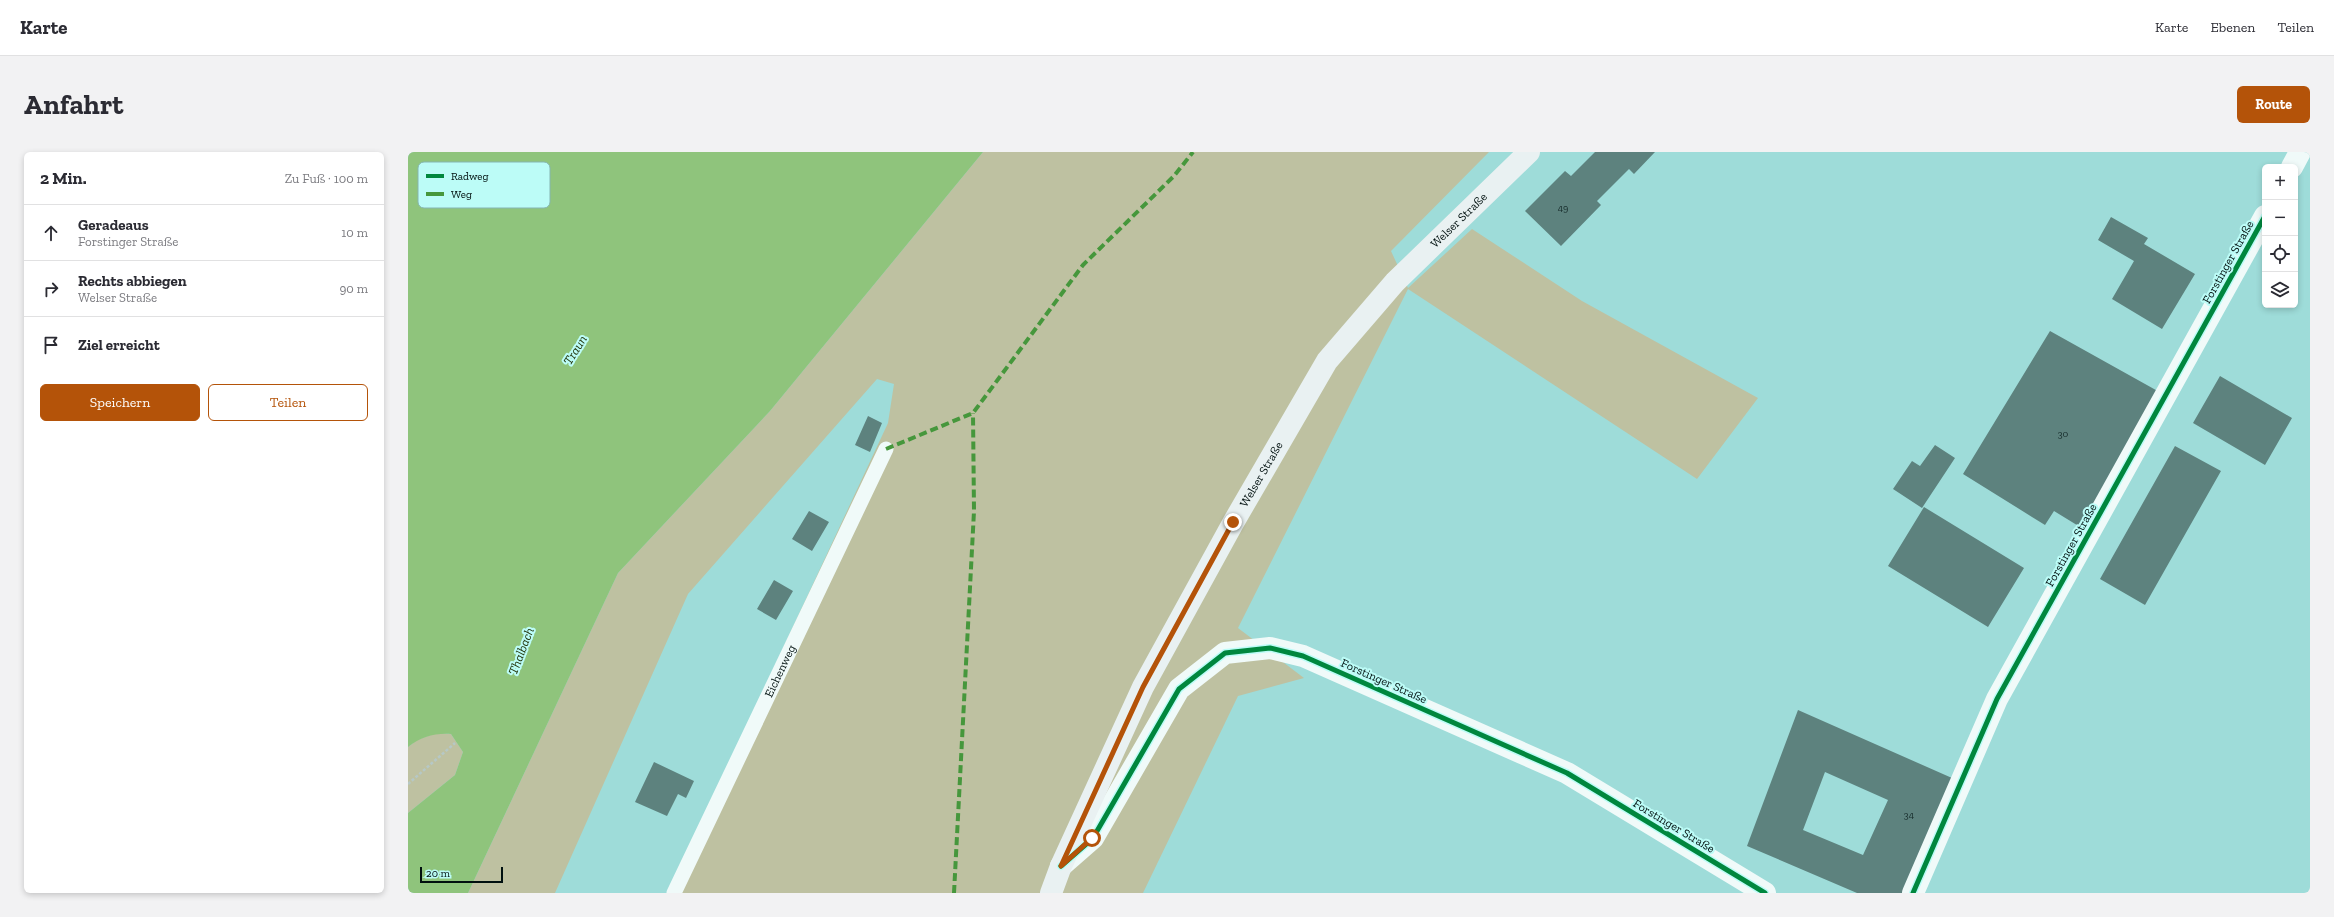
<!DOCTYPE html>
<html lang="de">
<head>
<meta charset="utf-8">
<style>
  :root { --surface:#fff; --page:#f2f2f3; --text:#2b2b33; --muted:#7c7c81; --line:#e1e1e2; --accent:#b45309 }
  body { margin:0; font-family:"Zilla Slab",serif; background:var(--page); color:var(--text) }
  .controls { position:absolute; right:12px; top:12px; display:grid; overflow:hidden; border-radius:6px; box-shadow:0 2px 6px #0003 }
  .controls button { width:36px; height:36px; display:grid; place-items:center; padding:0; border:0; border-bottom:1px solid var(--line); background:var(--surface); color:var(--text); font:20px sans-serif }
  .scale { position:absolute; left:12px; bottom:10px; width:83px; box-sizing:border-box; padding-left:4px; border:2px solid #00100f; border-top:0; font-size:11px; line-height:14px; white-space:nowrap; color:#00100f; -webkit-text-stroke:3px #bcfcf7; paint-order:stroke }
  .stop { position:absolute; width:12px; height:12px; margin:-9px; border:3px solid #b45309; border-radius:50%; background:#fff }
  .stop.end { background:#b45309; border-color:#fff; box-shadow:0 1px 4px #0008 }
  .list { margin:0; padding:0; list-style:none }
  h2 { display:flex; justify-content:space-between; align-items:center; height:52px; margin:0; padding:0 16px; font-size:17px }
  h2 small { font-size:13px; font-weight:400; color:var(--muted) }
  .list li { display:grid; grid-template-columns:26px 1fr auto; gap:12px; align-items:center; box-sizing:border-box; height:56px; padding:0 16px; border-top:1px solid var(--line) }
  .list b { display:block; font-size:15px; white-space:nowrap }
  .list p { margin:0; font-size:13px; white-space:nowrap; color:var(--muted) }
  .list em { font-size:13px; font-style:normal; color:var(--muted) }
  .actions { display:flex; gap:8px; padding:12px 16px }
  .actions a { flex:1; padding:9px 0; border:1px solid var(--accent); border-radius:6px; text-align:center; font-size:14px; color:var(--accent) }
  .actions .main { background:var(--accent); color:#fff }
  .icon { flex:none; width:22px; height:22px; fill:none; stroke:currentColor; stroke-width:2; stroke-linecap:round; stroke-linejoin:round }
  .map { position:relative; flex:none; width:1902px; height:741px; overflow:hidden; border-radius:6px }
  header { display:flex; align-items:center; gap:24px; box-sizing:border-box; height:56px; padding:0 20px; background:var(--surface); border-bottom:1px solid var(--line) }
  header strong { font-size:19px }
  nav { display:flex; gap:22px; margin-inline-start:auto; font-size:14px }
  .intro { display:flex; align-items:center; justify-content:space-between; box-sizing:border-box; height:96px; padding:0 24px }
  h1 { margin:0; font-size:28px }
  .button { padding:10px 18px; border-radius:6px; background:var(--accent); color:#fff; font-size:14px; font-weight:700 }
  main { display:flex; gap:24px; padding:0 24px }
  aside { flex:1; background:var(--surface); border-radius:6px; box-shadow:0 2px 6px #0003 }
  .map>svg:first-child { display:block }
</style>
</head>
<body>
<header>
<strong>Karte</strong>
<nav><a>Karte</a><a>Ebenen</a><a>Teilen</a></nav>
</header>
<div class="intro"><h1>Anfahrt</h1><a class="button">Route</a></div>
<main>
<aside>
<h2>2 Min.<small>Zu Fuß · 100 m</small></h2>
<ul class="list">
<li><svg class="icon" aria-label="ahead" viewBox="0 0 24 24"><path d="M12 20V5M6 11l6-6 6 6"/></svg><div><b>Geradeaus</b><p>Forstinger Straße</p></div><em>10 m</em></li>
<li><svg class="icon" aria-label="right" viewBox="0 0 24 24"><path d="M7 20v-9h11M14 6l5 5-5 5"/></svg><div><b>Rechts abbiegen</b><p>Welser Straße</p></div><em>90 m</em></li>
<li><svg class="icon" aria-label="arrive" viewBox="0 0 24 24"><path d="M6 21V4h12l-3 4 3 4H6"/></svg><div><b>Ziel erreicht</b></div></li>
</ul>
<div class="actions"><a class="main">Speichern</a><a>Teilen</a></div>
</aside>
<div class="map">
<svg width="1902" height="741" viewBox="0 0 1902 741">
  <rect width="100%" height="100%" fill="#9edcd9"/>
  <path fill="#bec1a1" d="M575,0H1081L983,99L1000,136L1064,77L1174,149L1350,246L1289,327L1000,137L830,476L896,526L830,544L735,741H261L480,271L486,232L469,227L280,442L147,741H60L210,421L362,259Z
    M28,581L43,582L55,600L47,623L0,661V595L9,588Z"/>
  <path fill="#8fc47c" d="M0,0H575L362,259L210,421L60,741H0V661L47,623L55,600L43,582C26,581 13,585 0,595Z"/>
  <path fill="#5d827e" fill-rule="evenodd" d="M1187,0H1247L1226,22L1221,17L1189,49L1193,53L1153,94L1117,59L1157,19L1163,24Z
    M1703,65L1740,86L1736,92L1787,122L1754,177L1704,147L1726,109L1690,88Z
    M1642,179L1755,242L1677,378L1646,359L1637,373L1555,322Z
    M1812,224L1884,266L1857,313L1785,271Z
    M460,264L474,271L462,300L447,293Z
    M1527,293L1547,306L1514,356L1485,337L1504,309L1512,314Z
    M1767,294L1813,319L1737,453L1692,427Z
    M1516,355L1616,416L1580,475L1480,414Z
    M401,359L421,370L404,399L384,387Z
    M366,428L385,439L368,468L349,457Z
    M1390,558L1544,626L1496,741H1449L1339,694ZM1417,620L1480,648L1455,703L1395,678Z
    M246,610L286,629L278,646L270,642L259,664L227,650Z"/>
  <g fill="none" stroke-linecap="round" stroke-linejoin="round">
    <path stroke="#b6c8c6" stroke-width="2.5" stroke-dasharray="3 2" stroke-linecap="butt" d="M0,632L47,591"/>
    <path stroke="#f0faf9" stroke-width="15" id="s1" d="M266,741L478,297"/>
    <path stroke="#f0faf9" stroke-width="22" d="M1884,15L1892,0
      M653,714L685,686L771,537L817,501L862,496L895,504L1159,621L1357,741
      M1505,741L1589,547L1857,64"/>
    <path stroke="#e9f1f2" stroke-width="22" id="s2" d="M643,741L653,714L735,535L825,371L919,209L987,130L1121,0"/>
    <path stroke="#46973c" stroke-width="4" stroke-dasharray="8 4" stroke-linecap="butt" d="M478,297L565,261L675,113L766,24L785,0
      M546,741L566,359L565,261"/>
    <g stroke="#bcfcf7" stroke-width="8">
      <path id="cycleway" d="M653,714L685,686L771,537L817,501L862,496L895,504L1159,621L1357,741
        M1505,741L1589,547L1857,64"/>
    </g>
    <use href="#cycleway" stroke="#00873e" stroke-width="5"/>
  </g>
  <g fill="none" stroke-linecap="round" stroke-linejoin="round">
    <path stroke="#b45309" stroke-width="5" d="M684,686L653,714L735,535L825,370"/>
  </g>
  <g text-anchor="middle" dominant-baseline="central" stroke-width="4" stroke-linejoin="round" paint-order="stroke">
    <g font-size="10" fill="#172c2b">
      <text x="1155" y="56">49</text>
      <text x="1655" y="282">30</text>
      <text x="1501" y="663">34</text>
    </g>
    <g font-size="12" fill="#00100f" stroke="#bcfcf7">
      <text stroke="none"><textPath href="#s2" startOffset="793">Welser Straße</textPath></text>
      <text transform="translate(1820 110) rotate(-61)">Forstinger Straße</text>
      <text stroke="none"><textPath href="#s2" startOffset="469">Welser Straße</textPath></text>
      <text transform="translate(1663 393) rotate(-61)">Forstinger Straße</text>
      <text stroke="none"><textPath href="#s1" startOffset="246">Eichenweg</textPath></text>
      <text transform="translate(976 529) rotate(24)">Forstinger Straße</text>
      <text transform="translate(1266 674) rotate(31)">Forstinger Straße</text>
    </g>
    <g font-size="13" font-style="italic" fill="#24370e" stroke="#bcfcf7">
      <text transform="translate(167 198) rotate(-58)">Traun</text>
      <text transform="translate(113 499) rotate(-69)">Thalbach</text>
    </g>
  </g>
  <rect x="10" y="10" width="132" height="46" rx="6" fill="#bcfcf7" stroke="#84b5b1" stroke-width="1"/>
  <rect x="18" y="22" width="18" height="4" fill="#00873e"/>
  <rect x="18" y="40" width="18" height="4" fill="#46973c"/>
  <g font-size="11" fill="#00100f">
    <text x="43" y="28">Radweg</text>
    <text x="43" y="46">Weg</text>
  </g>
</svg>
<div class="controls">
<button>+</button>
<button>−</button>
<button><svg class="icon" aria-label="locate" viewBox="0 0 24 24"><circle cx="12" cy="12" r="6"/><path d="M12 2v4M12 18v4M2 12h4M18 12h4"/></svg></button>
<button><svg class="icon" aria-label="layers" viewBox="0 0 24 24"><path d="M12 4l9 5-9 5-9-5zM3 14l9 5 9-5"/></svg></button>
</div>
<div class="scale">20 m</div>
<div class="stop" style="left:684px;top:686px"></div>
<div class="stop end" style="left:825px;top:370px"></div>
</div>
</main>
</body>
</html>
